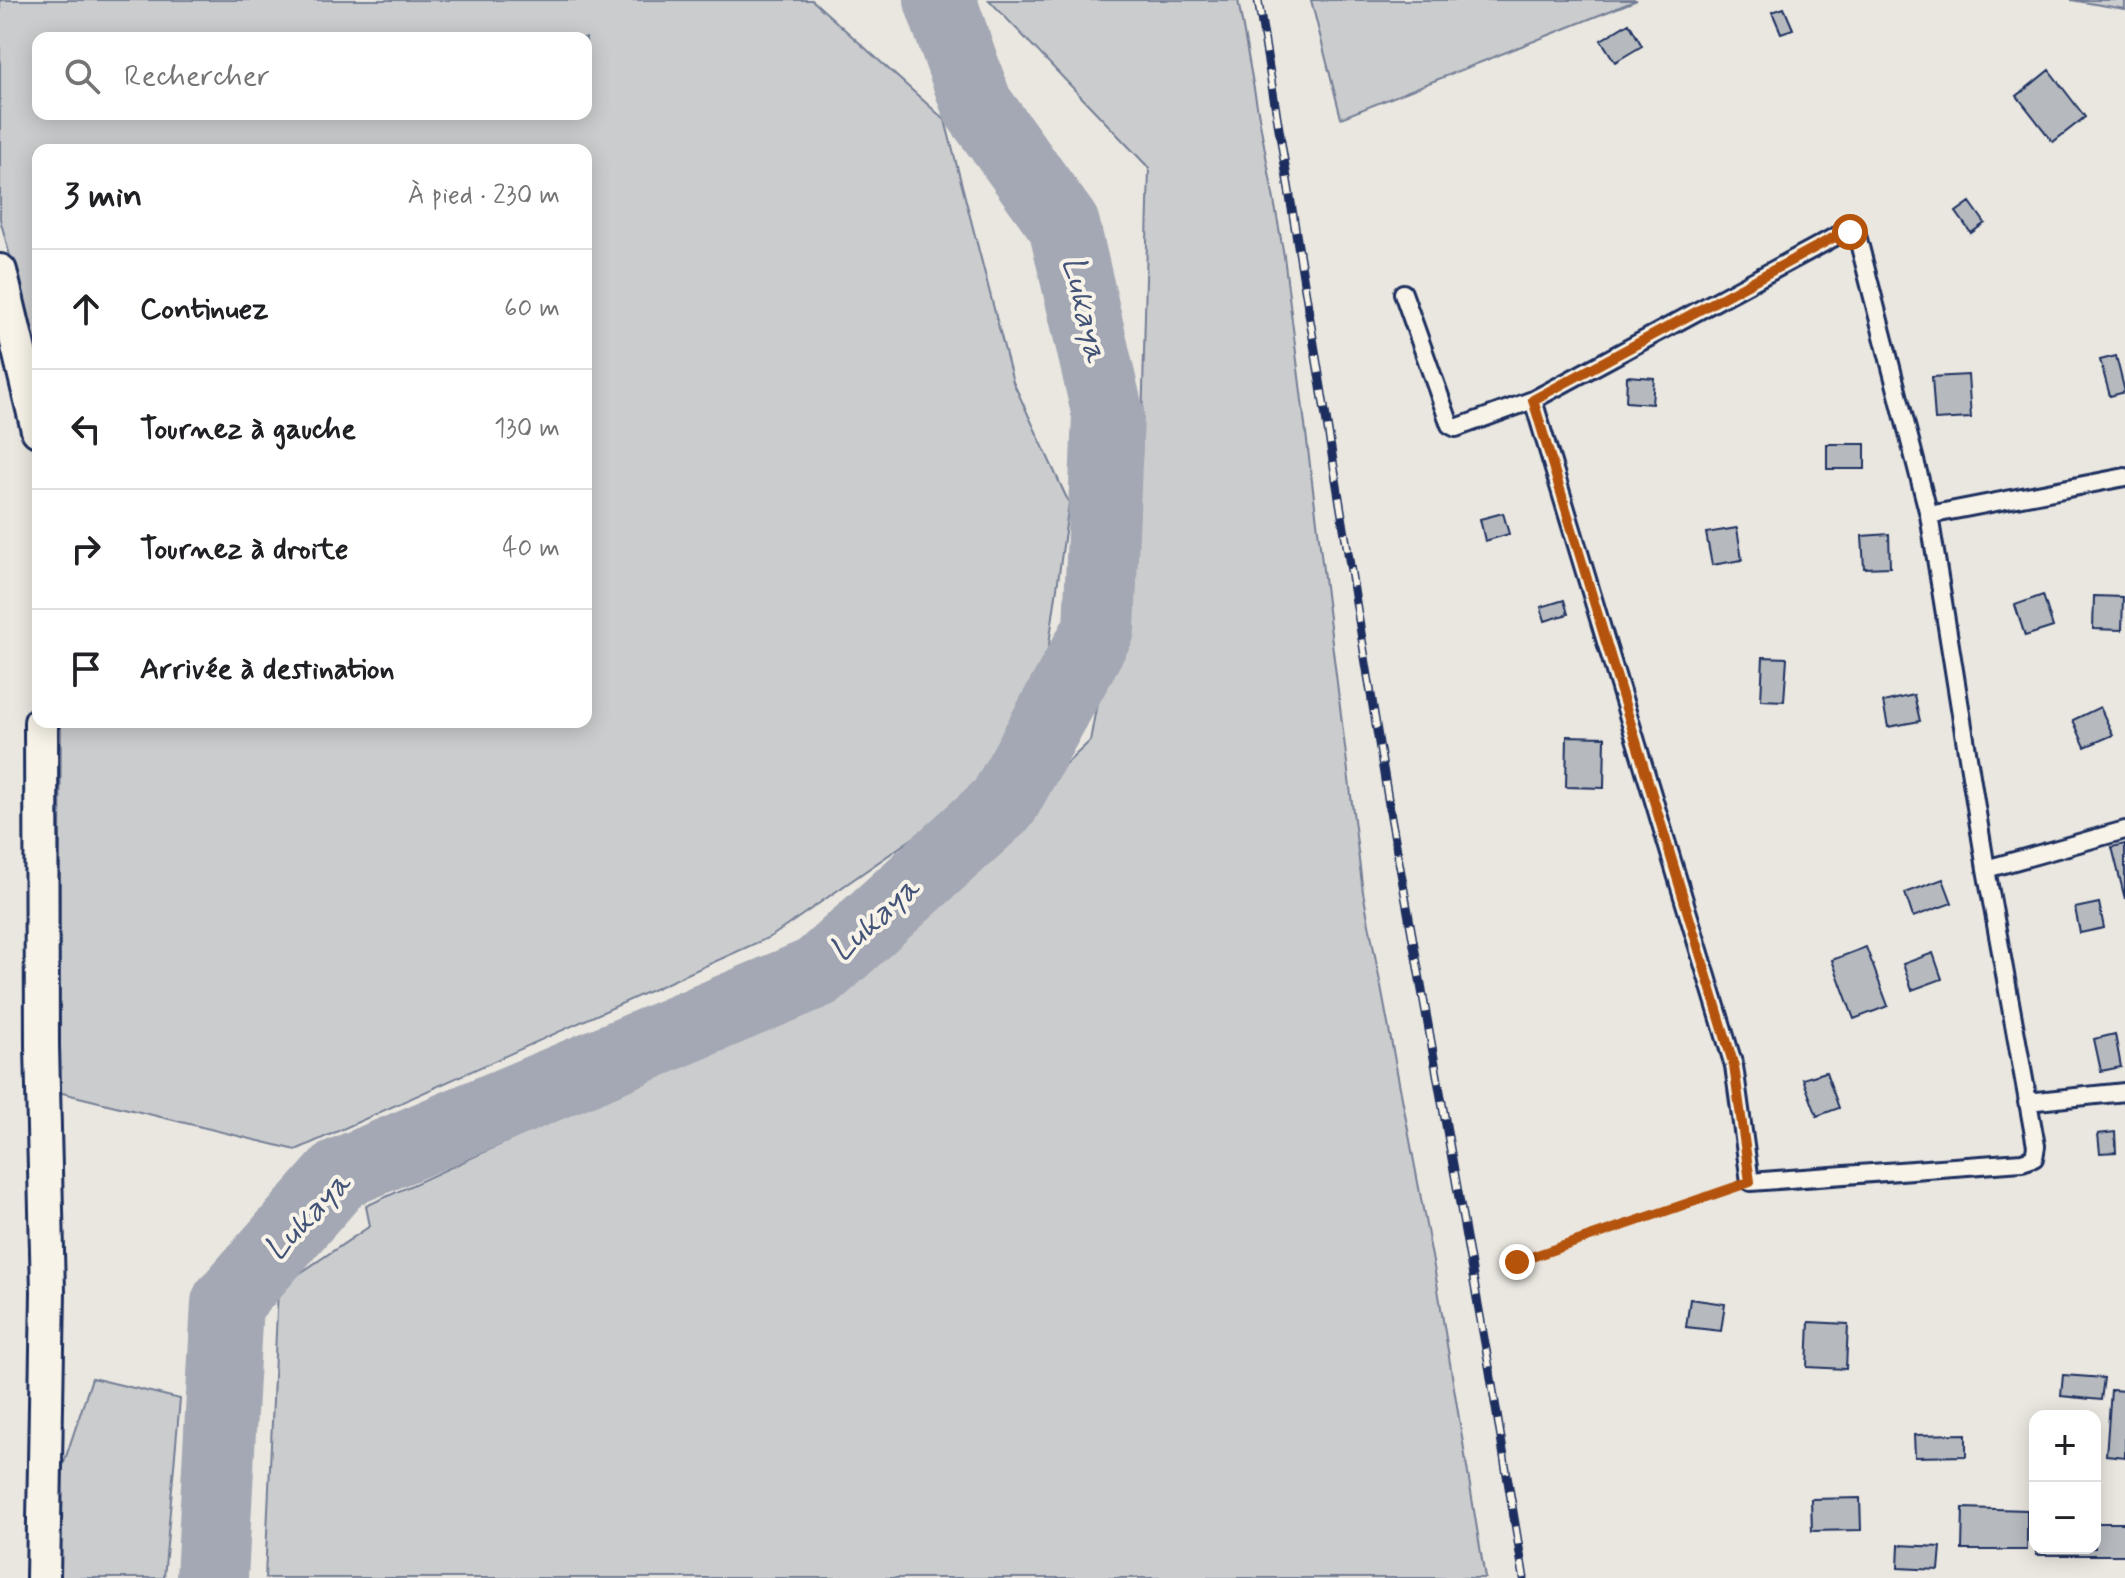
<!DOCTYPE html>
<html lang="fr">
<head>
<meta charset="utf-8">
<style>
  :root { --surface:#fff; --page:#f2f2f2; --text:#202124; --muted:#757577; --line:#e0e0e0 }
  body { margin:0; font-family:Mynerve,sans-serif; background:var(--page); color:var(--text) }
  .controls { position:absolute; right:24px; bottom:24px; display:grid; overflow:hidden; border-radius:16px; box-shadow:0 4px 20px #0003 }
  .controls button { width:72px; height:72px; display:grid; place-items:center; padding:0; border:0; border-bottom:2px solid var(--line); background:var(--surface); color:var(--text); font:40px sans-serif }
  .stop { position:absolute; width:24px; height:24px; margin:-18px; border:6px solid #b45309; border-radius:50%; background:#fff }
  .stop.end { background:#b45309; border-color:#fff; box-shadow:0 2px 8px #0008 }
  .list { margin:0; padding:0; list-style:none }
  h2 { display:flex; justify-content:space-between; align-items:center; height:104px; margin:0; padding:0 32px; font-size:34px }
  h2 small { font-size:26px; font-weight:400; color:var(--muted) }
  .list li { display:grid; grid-template-columns:52px 1fr auto; gap:24px; align-items:center; box-sizing:border-box; height:120px; padding:0 32px; border-top:2px solid var(--line) }
  .list b { display:block; font-size:30px; white-space:nowrap }
  .list em { font-size:26px; font-style:normal; color:var(--muted) }
  .icon { flex:none; width:44px; height:44px; fill:none; stroke:currentColor; stroke-width:2; stroke-linecap:round; stroke-linejoin:round }
  .map { position:relative; flex:none; width:2125px; height:1578px; overflow:hidden }
  .search { position:absolute; background:var(--surface); box-shadow:0 4px 20px #0003; left:32px; top:32px; width:560px; height:88px; display:flex; align-items:center; gap:20px; box-sizing:border-box; padding:0 28px; border-radius:16px; color:var(--muted); font-size:30px }
  .panel { position:absolute; background:var(--surface); box-shadow:0 4px 20px #0003; left:32px; top:144px; width:560px; height:584px; border-radius:16px }
  .map>svg:first-child { display:block }
</style>
</head>
<body>
<div class="map">
<svg width="2125" height="1578" viewBox="0 0 2125 1578">
  <rect width="100%" height="100%" fill="#eae7e0"/>
  <filter id="ink" filterUnits="userSpaceOnUse"><feTurbulence type="fractalNoise" baseFrequency=".0125" numOctaves="2"/><feDisplacementMap in="SourceGraphic" scale="16" xChannelSelector="R" yChannelSelector="G"/><feConvolveMatrix kernelMatrix="1 2 1 2 8 2 1 2 1" color-interpolation-filters="sRGB"/></filter>
  <g filter="url(#ink)">
    <path fill="#cbcccd" stroke="#737e96" stroke-width="2" fill-rule="evenodd" d="M0,0H812L945,120L1013,382L1069,503L1045,673L998,779L772,936L296,1150L58,1092L61,722H586V150H38V360L0,219ZM38,38H586V114H38Z
      M989,0H1238L1284,256L1363,892L1437,1283L1485,1578H265L278,1288L370,1226L366,1206L820,999L1090,741L1141,462L1149,168Z
      M1311,0H1637L1341,118Z
      M2071,0H2125V9Z
      M92,1378L180,1399L164,1578H26Z"/>
    <g fill="none" stroke-linecap="round" stroke-linejoin="round">
      <path stroke="#a3a8b4" stroke-width="72" d="M212,1578L227,1303L340,1174L818,972L1003,804L1099,629L1108,415L1064,225L977,105L940,0"/>
    </g>
    <path fill="#b6babf" stroke="#1b2f5e" stroke-width="2" d="M1784,8L1793,29L1781,33L1772,12Z
      M1629,23L1642,46L1615,62L1601,40Z
      M2049,70L2085,117L2053,142L2017,96Z
      M1970,202L1985,223L1971,233L1956,212Z
      M2116,356L2125,392L2110,396L2100,360Z
      M1968,375L1971,418L1935,420L1932,377Z
      M1627,376L1654,378L1652,404L1626,402Z
      M1827,444H1865V469H1827Z
      M1503,513L1509,534L1485,541L1480,519Z
      M1737,528L1742,560L1712,565L1706,533Z
      M1889,534L1890,567L1864,568L1862,536Z
      M2043,595L2053,627L2025,636L2015,605Z
      M2094,596L2123,597L2122,630L2093,629Z
      M1564,600L1568,614L1545,621L1541,607Z
      M1763,657L1787,658L1784,701L1761,700Z
      M1914,695L1920,721L1888,727L1883,702Z
      M2100,707L2113,735L2085,747L2073,720Z
      M1567,736L1605,737L1604,788L1566,787Z
      M2125,844V899L2112,847Z
      M1943,879L1952,903L1913,917L1905,893Z
      M2099,903L2104,928L2080,933L2075,908Z
      M1866,947L1888,1006L1854,1019L1832,960Z
      M1933,953L1942,979L1912,990L1903,964Z
      M2115,1034L2121,1067L2101,1071L2094,1039Z
      M1826,1072L1839,1108L1817,1116L1803,1079Z
      M2115,1132L2116,1152L2100,1153L2098,1134Z
      M1690,1299L1725,1304L1721,1331L1686,1327Z
      M1809,1322L1848,1324L1846,1369L1807,1367Z
      M2063,1375L2104,1378L2101,1400L2061,1396Z
      M2111,1390L2125,1391V1457L2106,1455Z
      M1966,1434V1456L1915,1457L1914,1435Z
      M1860,1498L1861,1530L1812,1531L1811,1499Z
      M1963,1508L2027,1510V1550H1962Z
      M2095,1523H2125V1555H2036V1548H2095Z
      M1899,1545L1941,1547L1939,1570L1898,1568Z"/>
    <g fill="none" stroke-linecap="round" stroke-linejoin="round">
      <g stroke="#1b2f5e" stroke-width="22">
        <path id="service" d="M1403,293L1450,425L1456,428L1533,400L1842,233L1850,232L1857,235L1929,515L1986,869L2036,1146L2034,1158L2022,1162L1750,1182L1734,1066L1533,400
          M1929,515L2125,477
          M1986,869L2125,830
          M2027,1102L2125,1092"/>
      </g>
      <g stroke="#1b2f5e" stroke-width="38">
        <path id="minor" d="M0,271L38,430
          M41,722L42,1046L48,1292L43,1578"/>
      </g>
      <path stroke="#1b2f5e" stroke-width="5" stroke-dasharray="6 6" stroke-linecap="butt" d="M1517,1262L1726,1190"/>
      <use href="#service" stroke="#f7f3e8" stroke-width="16"/>
      <use href="#minor" stroke="#f7f3e8" stroke-width="32"/>
      <g stroke="#1b2f5e" stroke-width="9">
        <path id="rail" d="M1258,0L1391,817L1489,1366L1524,1578"/>
      </g>
      <use href="#rail" stroke="#f7f3e8" stroke-width="6" stroke-dasharray="18" stroke-linecap="butt"/>
    </g>
  </g>
  <g fill="none" stroke-linecap="round" stroke-linejoin="round" filter="url(#ink)">
    <path stroke="#b45309" stroke-width="10" d="M1517,1262L1750,1182L1734,1066L1533,400L1842,233L1850,232"/>
  </g>
  <g text-anchor="middle" dominant-baseline="central" stroke-width="8" stroke-linejoin="round" paint-order="stroke">
    <g font-size="34" font-style="italic" fill="#445378" stroke="#f7f3e8">
      <text transform="translate(1084 309) rotate(77)">Lukaya</text>
      <text transform="translate(875 920) rotate(-42)">Lukaya</text>
      <text transform="translate(308 1217) rotate(-46)">Lukaya</text>
    </g>
  </g>
</svg>
<div class="controls">
<button>+</button>
<button>−</button>
</div>
<div class="stop" style="left:1850px;top:232px"></div>
<div class="stop end" style="left:1517px;top:1262px"></div>
<div class="search"><svg class="icon" aria-label="search" viewBox="0 0 24 24"><circle cx="10" cy="10" r="6"/><path d="M15 15l6 6"/></svg>Rechercher</div>
<section class="panel">
<h2>3 min<small>À pied · 230 m</small></h2>
<ul class="list">
<li><svg class="icon" aria-label="ahead" viewBox="0 0 24 24"><path d="M12 20V5M6 11l6-6 6 6"/></svg><div><b>Continuez</b></div><em>60 m</em></li>
<li><svg class="icon" aria-label="left" viewBox="0 0 24 24"><path d="M17 20v-9H6M10 6l-5 5 5 5"/></svg><div><b>Tournez à gauche</b></div><em>130 m</em></li>
<li><svg class="icon" aria-label="right" viewBox="0 0 24 24"><path d="M7 20v-9h11M14 6l5 5-5 5"/></svg><div><b>Tournez à droite</b></div><em>40 m</em></li>
<li><svg class="icon" aria-label="arrive" viewBox="0 0 24 24"><path d="M6 21V4h12l-3 4 3 4H6"/></svg><div><b>Arrivée à destination</b></div></li>
</ul>
</section>
</div>
</body>
</html>
